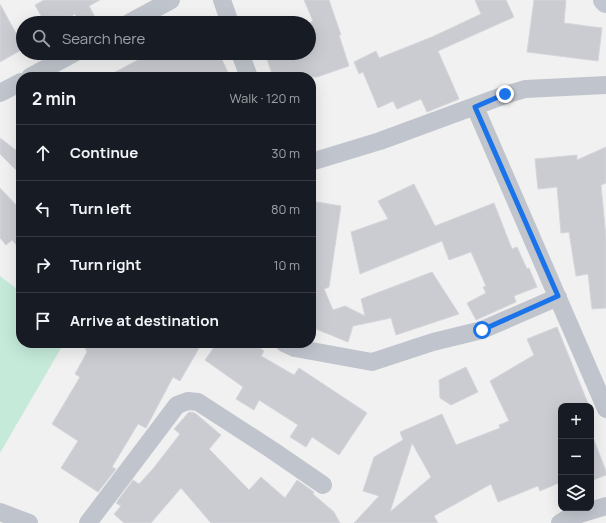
<!DOCTYPE html>
<html lang="en">
<head>
<meta charset="utf-8">
<style>
  :root { --surface:#171b24; --page:#242831; --text:#f1f3f6; --muted:#9ea1a6; --line:#363941 }
  body { margin:0; font-family:Manrope,sans-serif; background:var(--page); color:var(--text) }
  .controls { position:absolute; right:12px; bottom:12px; display:grid; overflow:hidden; border-radius:8px; box-shadow:0 4px 16px #0002 }
  .controls button { width:36px; height:36px; display:grid; place-items:center; padding:0; border:0; border-bottom:1px solid var(--line); background:var(--surface); color:var(--text); font:20px sans-serif }
  .stop { position:absolute; width:12px; height:12px; margin:-9px; border:3px solid #1a73e8; border-radius:50%; background:#fff }
  .stop.end { background:#1a73e8; border-color:#fff; box-shadow:0 1px 4px #0008 }
  .list { margin:0; padding:0; list-style:none }
  h2 { display:flex; justify-content:space-between; align-items:center; height:52px; margin:0; padding:0 16px; font-size:17px }
  h2 small { font-size:13px; font-weight:400; color:var(--muted) }
  .list li { display:grid; grid-template-columns:26px 1fr auto; gap:12px; align-items:center; box-sizing:border-box; height:56px; padding:0 16px; border-top:1px solid var(--line) }
  .list b { display:block; font-size:15px; white-space:nowrap }
  .list em { font-size:13px; font-style:normal; color:var(--muted) }
  .icon { flex:none; width:22px; height:22px; fill:none; stroke:currentColor; stroke-width:2; stroke-linecap:round; stroke-linejoin:round }
  .map { position:relative; flex:none; width:606px; height:523px; overflow:hidden }
  .search { position:absolute; background:var(--surface); box-shadow:0 4px 16px #0002; left:16px; top:16px; width:300px; height:44px; display:flex; align-items:center; gap:10px; box-sizing:border-box; padding:0 14px; border-radius:22px; color:var(--muted); font-size:15px }
  .panel { position:absolute; background:var(--surface); box-shadow:0 4px 16px #0002; left:16px; top:72px; width:300px; height:276px; border-radius:16px }
  .map>svg:first-child { display:block }
</style>
</head>
<body>
<div class="map">
<svg width="606" height="523" viewBox="0 0 606 523">
  <rect width="100%" height="100%" fill="#f2f1f1"/>
  <path fill="#c5eada" d="M0,276L21,292V343H64L0,453Z"/>
  <path fill="#cbccd2" stroke="#d5d6db" fill-rule="evenodd" d="M44,0H100L89,6L95,17L83,23H80L75,14L58,23H45L35,5Z
    M304,0H329L341,35H339L349,66L317,77H273L265,53H309V23L313,21Z
    M475,0H506L514,17L438,51L459,99L427,112L421,99L397,109L393,101L378,108L363,72L359,74L354,62L376,51L379,58L432,37L481,14Z
    M534,0H566L564,23L602,28L598,61L527,52Z
    M0,4L23,46V49L0,62Z
    M151,53H219L230,77H106Z
    M0,138L21,154V175L0,154Z
    M606,147V183L601,185L606,237V308L592,309L588,274L576,276L569,232L561,233L557,187L538,189L535,159L577,155V160Z
    M414,184L435,226L494,203L512,249L517,247L527,269L529,268L537,287L514,296L516,302L476,320L467,303L486,293L483,287L486,286L471,252L449,260L442,241L360,274L351,232L388,219L378,201Z
    M0,188L21,210V250L12,240L6,245L0,238Z
    M311,201L341,206L329,287L324,289L333,310L345,306L365,316L361,299L432,272L459,314L396,335L391,318L353,326L348,342L311,327Z
    M557,327L589,406H561V482L540,491L538,486L498,502L491,484L434,516L438,523H354L379,496L363,491L374,457L403,440L400,432L442,414L456,445L500,428L499,425L509,421L490,381L534,355L527,339ZM412,443L431,477L390,512L409,453Z
    M83,343H202L180,381L173,377L146,428L138,424L112,467L116,469L98,492L61,468L78,441L52,424L80,377L75,374L87,352Z
    M217,343H253L264,351L261,356L294,375L299,368L367,413L339,455L312,437L306,447L290,437L298,425L259,400L254,410L236,399L243,387L205,360Z
    M466,367L478,392L451,405L440,398L439,380Z
    M189,412L195,413L221,435L209,449L249,490L261,477L285,498L297,480L314,492L313,494L334,512L340,523H211L181,488L151,523H124L114,514L121,506L116,503L133,480L139,484L152,470L180,434L174,429Z
    M591,435H592L606,471V475L591,481Z"/>
  <g fill="none" stroke-linecap="round" stroke-linejoin="round">
    <path stroke="#c0c5cd" stroke-width="18" d="M222,0L230,23
      M129,23L171,0
      M240,53L249,77
      M30,77L74,53
      M0,93L21,82
      M475,107L606,409
      M311,162L380,141L505,95L525,89L606,85
      M284,343L295,348L372,362L433,342L482,330L558,297
      M0,512L29,523
      M88,523L177,405L188,401L198,402L272,450L323,485
      M560,523L570,517L606,506"/>
    <path stroke="#c1c6d1" stroke-width="22" d="M604,0L606,2"/>
  </g>
  <g fill="none" stroke-linecap="round" stroke-linejoin="round">
    <path stroke="#1a73e8" stroke-width="5" d="M482,330L558,296L475,107L505,94"/>
  </g>
</svg>
<div class="controls">
<button>+</button>
<button>−</button>
<button><svg class="icon" aria-label="layers" viewBox="0 0 24 24"><path d="M12 4l9 5-9 5-9-5zM3 14l9 5 9-5"/></svg></button>
</div>
<div class="stop" style="left:482px;top:330px"></div>
<div class="stop end" style="left:505px;top:94px"></div>
<div class="search"><svg class="icon" aria-label="search" viewBox="0 0 24 24"><circle cx="10" cy="10" r="6"/><path d="M15 15l6 6"/></svg>Search here</div>
<section class="panel">
<h2>2 min<small>Walk · 120 m</small></h2>
<ul class="list">
<li><svg class="icon" aria-label="ahead" viewBox="0 0 24 24"><path d="M12 20V5M6 11l6-6 6 6"/></svg><div><b>Continue</b></div><em>30 m</em></li>
<li><svg class="icon" aria-label="left" viewBox="0 0 24 24"><path d="M17 20v-9H6M10 6l-5 5 5 5"/></svg><div><b>Turn left</b></div><em>80 m</em></li>
<li><svg class="icon" aria-label="right" viewBox="0 0 24 24"><path d="M7 20v-9h11M14 6l5 5-5 5"/></svg><div><b>Turn right</b></div><em>10 m</em></li>
<li><svg class="icon" aria-label="arrive" viewBox="0 0 24 24"><path d="M6 21V4h12l-3 4 3 4H6"/></svg><div><b>Arrive at destination</b></div></li>
</ul>
</section>
</div>
</body>
</html>
